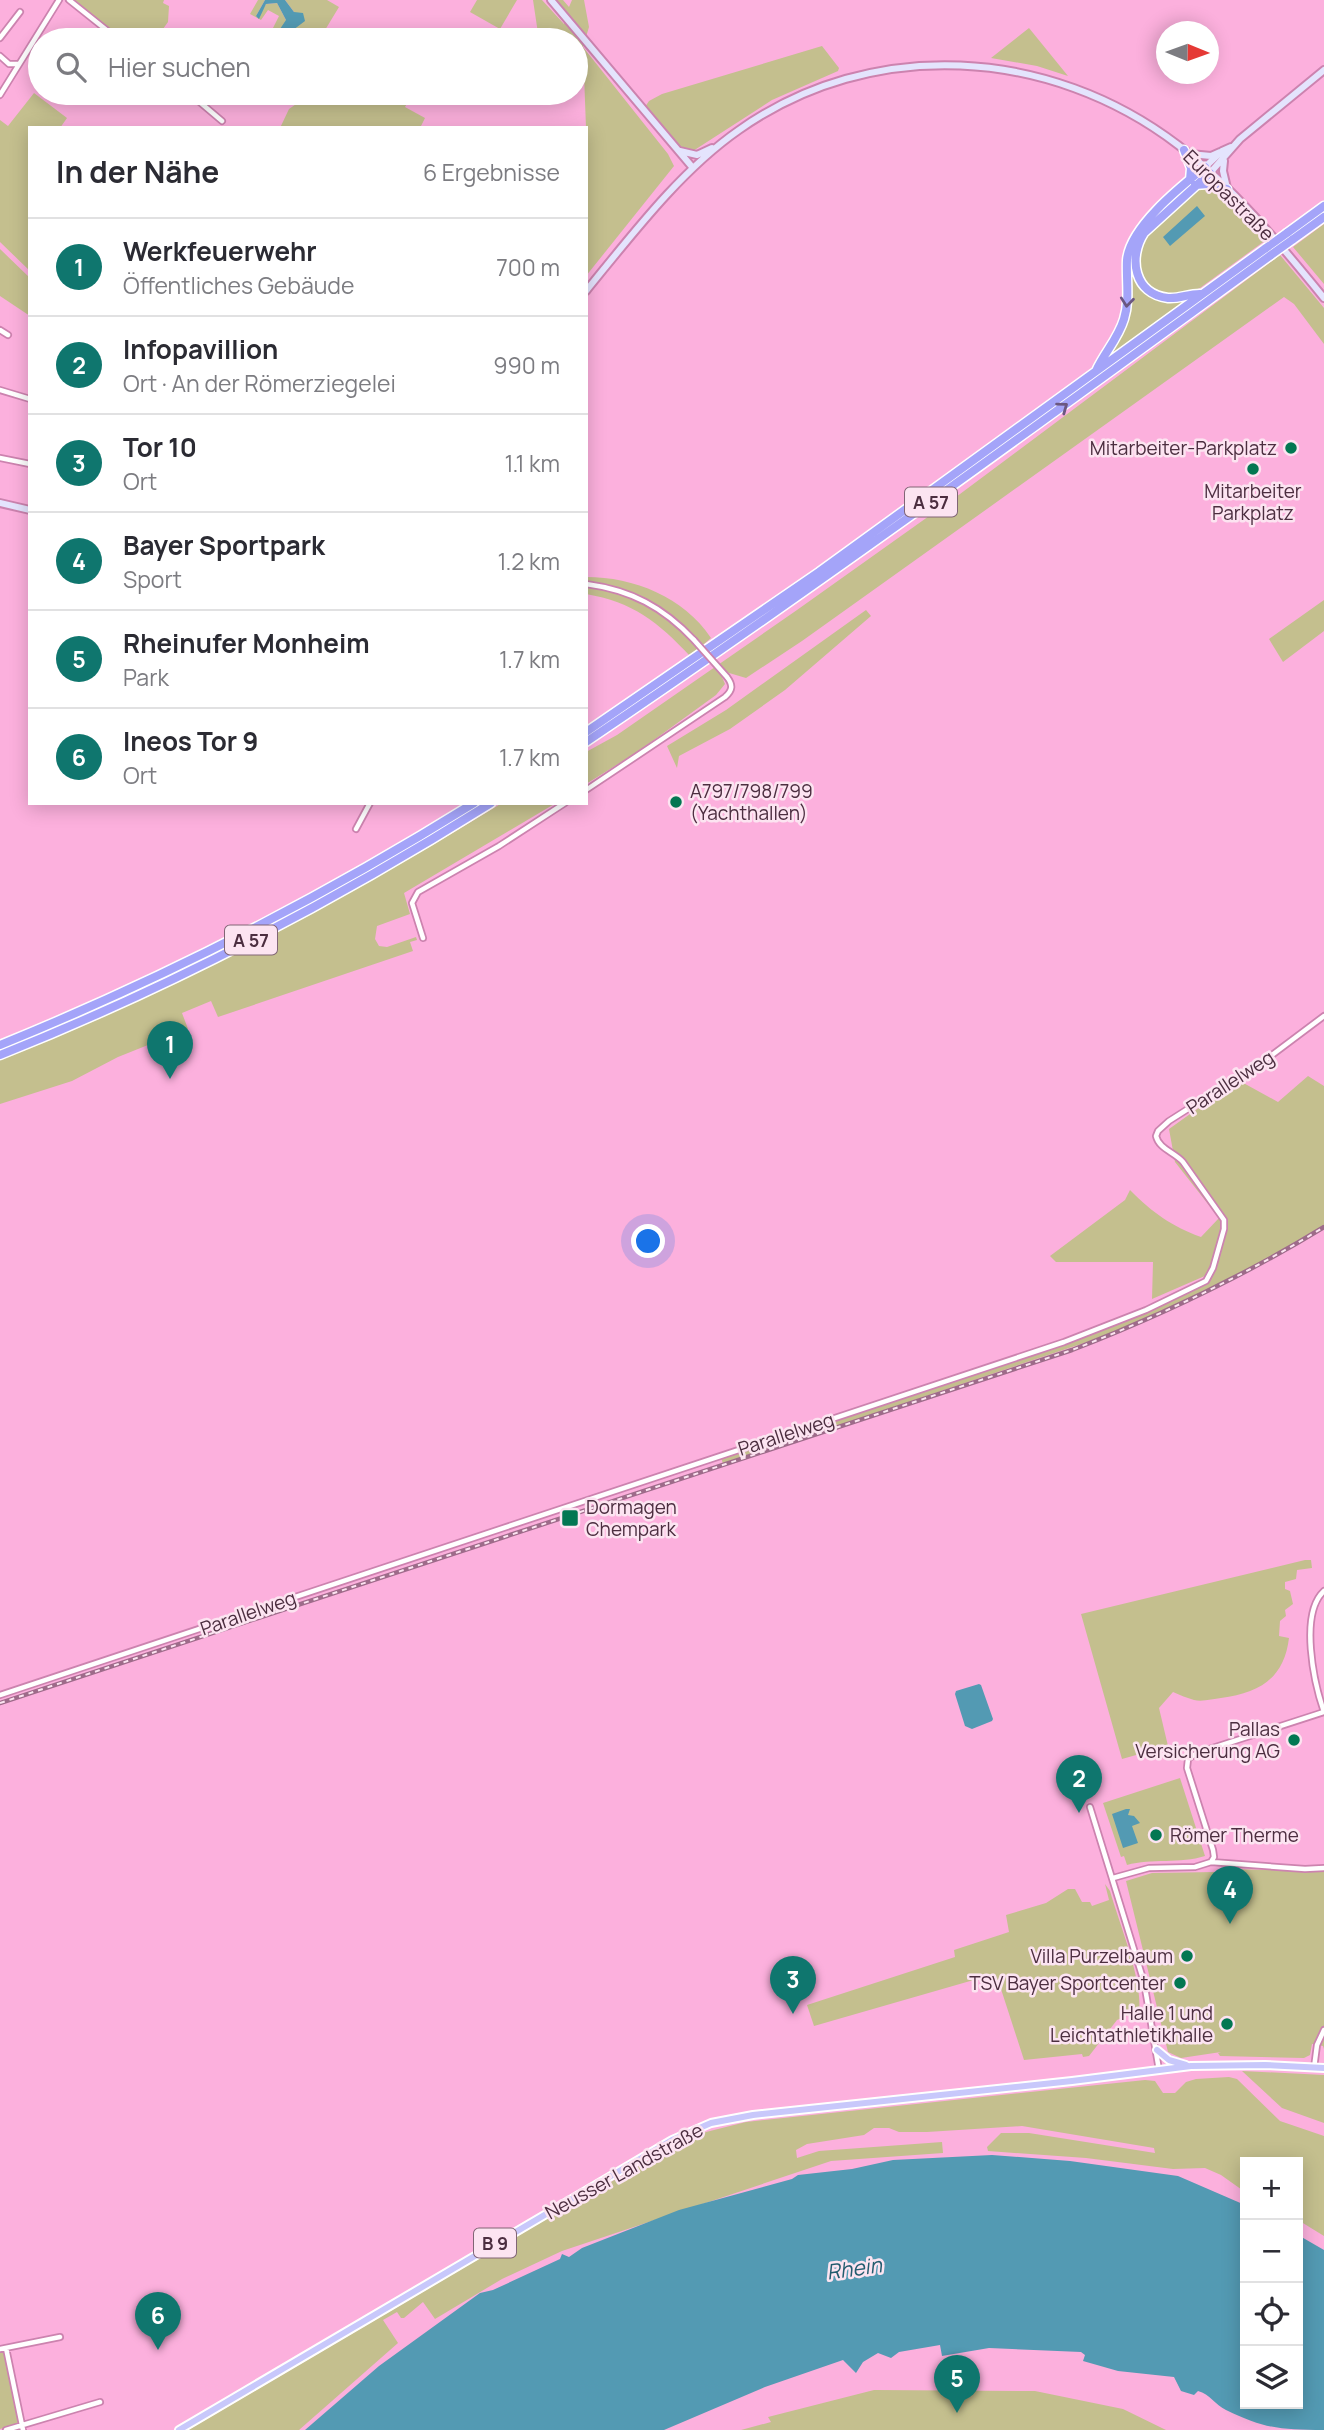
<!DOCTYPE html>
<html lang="de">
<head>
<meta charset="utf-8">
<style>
  :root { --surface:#fff; --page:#f2f2f3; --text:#2b2b33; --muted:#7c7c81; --line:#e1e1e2; --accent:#0f766e }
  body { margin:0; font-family:Manrope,sans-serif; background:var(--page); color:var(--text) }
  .controls { position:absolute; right:21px; bottom:21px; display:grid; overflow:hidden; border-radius:0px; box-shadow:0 4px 18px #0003 }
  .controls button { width:63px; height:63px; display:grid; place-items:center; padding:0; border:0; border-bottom:2px solid var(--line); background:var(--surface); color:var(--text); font:35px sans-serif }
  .compass { position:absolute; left:1156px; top:21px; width:63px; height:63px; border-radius:50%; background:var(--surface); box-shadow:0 4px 18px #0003; rotate:91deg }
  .you { position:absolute; left:649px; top:1242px; width:24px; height:24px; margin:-18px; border:5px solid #fff; border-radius:50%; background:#1a73e8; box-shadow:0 0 0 10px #1a73e833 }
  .badge { display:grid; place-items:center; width:46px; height:46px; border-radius:50%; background:var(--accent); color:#fff; font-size:23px; font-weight:700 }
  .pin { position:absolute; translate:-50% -58px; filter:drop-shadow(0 2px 4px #0008) }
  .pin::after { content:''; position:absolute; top:37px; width:24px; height:21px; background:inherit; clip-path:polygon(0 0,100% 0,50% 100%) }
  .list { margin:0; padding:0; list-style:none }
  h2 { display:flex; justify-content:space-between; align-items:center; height:91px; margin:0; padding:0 28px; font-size:30px }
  h2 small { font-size:23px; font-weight:400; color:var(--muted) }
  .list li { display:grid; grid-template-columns:46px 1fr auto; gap:21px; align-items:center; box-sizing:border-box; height:98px; padding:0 28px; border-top:2px solid var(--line) }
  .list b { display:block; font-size:26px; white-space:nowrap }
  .list p { margin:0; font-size:23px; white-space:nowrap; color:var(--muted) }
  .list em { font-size:23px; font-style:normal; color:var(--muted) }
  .icon { flex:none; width:38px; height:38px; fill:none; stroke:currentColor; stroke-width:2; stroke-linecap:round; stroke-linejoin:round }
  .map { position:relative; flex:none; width:1324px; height:2430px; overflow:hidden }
  .search { position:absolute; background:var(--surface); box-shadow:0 4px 18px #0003; left:28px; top:28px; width:560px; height:77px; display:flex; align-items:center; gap:18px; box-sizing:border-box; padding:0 24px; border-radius:38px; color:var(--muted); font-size:26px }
  .panel { position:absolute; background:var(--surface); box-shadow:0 4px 18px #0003; left:28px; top:126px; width:560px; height:679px; border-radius:0px }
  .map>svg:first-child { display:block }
</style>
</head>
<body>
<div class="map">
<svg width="1324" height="2430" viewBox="0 0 1324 2430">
  <rect width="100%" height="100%" fill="#fcb0dd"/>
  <path fill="#c4bf8e" d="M72,0H164L163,3L169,6L168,22L155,40H125Z
    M258,0H265L256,16L261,13L266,4L277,3L286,20L294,12L285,0H327L339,7L319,40H272L268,38L279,16L268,10L261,20L250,14Z
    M477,0H517L500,29L470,12Z
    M533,0H542L564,24L568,18L554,0H563L569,7L572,0H584L589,27L583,47L668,154L674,166L586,276V128L583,47L576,48V40H539Z
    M1029,28L1068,76L1037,66L991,58Z
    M822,46L839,68L838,71L772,100L693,151L681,148L645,107L649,101L662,94Z
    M34,93L67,118L60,128H30V271L0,242V120L8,126Z
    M312,93H413L405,107L425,118L420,128H280L289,109Z
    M1200,188H1211L1216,190L1266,240L1200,288C1177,299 1142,297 1139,267C1138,262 1136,256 1138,251C1145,231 1182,201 1200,188Z
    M1324,224V284L1293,247Z
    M1133,244C1131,268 1132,274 1148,292L1190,297L1106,358L1123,330Z
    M0,249L30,278V316L0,296Z
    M1280,255L1324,308V344L1294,304L1284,297L802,641L746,678L719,670L725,684L716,695L636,753L586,784V752L617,735L797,610L960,494Z
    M586,577C634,577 684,597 711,638L690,656C658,622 633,602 586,594Z
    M1324,600V631L1283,662L1269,639Z
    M866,610L871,616L785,690L730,729L679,756L677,768L667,746L726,710Z
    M502,803H556L404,893L410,914L377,926L375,939L379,946L387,947L416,937L417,940L410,942L413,951L218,1017L211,1001L182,1013L188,1029L118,1057L72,1081L0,1104V1060C175,991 341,902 502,803Z
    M1308,1076L1324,1086V1225C1251,1271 1173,1308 1093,1340L723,1464L721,1457C883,1404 1049,1358 1204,1285L1210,1280L1214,1272L1152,1299L1153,1262H1056L1050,1256L1125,1200L1130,1190C1153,1213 1171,1226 1201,1237L1219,1218L1175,1162L1169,1129L1238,1080L1278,1102Z
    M1305,1560H1311L1312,1568L1297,1570L1296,1579L1285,1582V1589L1290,1591L1293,1604L1285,1610L1286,1616L1280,1621L1279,1636L1289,1638C1284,1679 1259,1693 1221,1698C1213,1699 1202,1702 1194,1700C1187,1698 1180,1695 1173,1692L1159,1708L1168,1746L1122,1759L1081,1614Z
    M1180,1778L1205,1856C1180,1864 1152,1858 1127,1865L1124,1856L1121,1857L1103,1803Z
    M1229,1869L1324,1871V2049L1323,2046L1312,2044L1310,2055L1304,2058L1220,2056L1218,2053L1221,2052L1181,2058L1168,2052L1126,1881L1152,1873L1216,1872Z
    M1105,1884L1110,1891C1119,1923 1143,1980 1139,2011L1117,2020L1089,2056L1083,2057L1082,2054L1024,2060L1000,1986H996L991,1975L814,2026L807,2005L955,1957L954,1950L1009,1932L1006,1915L1046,1903L1068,1889H1075L1082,1902H1090L1092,1906L1109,1900Z
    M1242,2071L1324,2075V2123L1282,2108Z
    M1229,2077L1237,2079L1280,2121L1324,2136V2236L1298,2220V2162H1245V2192L1221,2175L1205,2168L1173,2169L1086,2158L988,2151L987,2147L1001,2133H1029L1155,2153L1154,2148L1022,2126L927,2132H899L889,2128H874L864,2135L807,2144L796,2150L797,2158L819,2151L942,2142L943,2153L831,2161L562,2251L502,2279L435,2319L423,2302L404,2318H401L397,2312L383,2320L398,2343L299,2430H188L577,2201L694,2135L746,2122L1145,2080L1155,2081L1163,2093H1175L1186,2082L1196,2079Z
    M4,2351L19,2421L17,2424L0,2429V2352Z
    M874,2390L1035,2391L1123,2409L1166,2430H741L771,2422L768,2417Z"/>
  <path fill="#539ab3" d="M265,0H285L294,12L303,13L305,21L293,30L285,32L280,29L286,20L277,3L266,4L259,19L256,16Z
    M1197,206L1205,216L1170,246L1163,237Z
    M979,1684L981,1685L993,1719L992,1721L972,1729L965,1726L955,1694L956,1691Z
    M1126,1809H1130L1128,1815L1134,1816L1140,1823L1132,1826L1138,1843L1123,1848L1112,1814Z
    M992,2155L1070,2161L1178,2176L1245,2205V2404H1298V2235L1324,2250V2430C1282,2430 1265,2429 1226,2410C1215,2405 1210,2394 1198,2391L1194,2395L1181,2391L1174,2377L1118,2371L1083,2361L1085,2355L1081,2352L989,2348L942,2356L940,2345L899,2352L891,2358L878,2353L863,2362L856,2373L843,2360L765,2387L664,2430H305L379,2366L480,2293L493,2290L560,2259L562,2254L569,2257L582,2248L679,2210L792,2179L798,2175L852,2169L893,2160Z"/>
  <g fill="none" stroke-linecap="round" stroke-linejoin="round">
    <g stroke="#cc83af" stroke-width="8">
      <path id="street" d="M69,0L119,40
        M0,38L20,12
        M0,56L9,64H18
        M189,93L222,121
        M0,95L59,0
        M0,330L8,335
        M0,390L30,399
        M0,458L30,464
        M586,584C631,590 663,607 694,640
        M586,790L725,697C733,690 733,685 727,677
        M356,829L370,803
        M423,938L412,903L418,892L499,846L565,803
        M0,1695L1064,1342L1146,1310L1206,1281L1213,1268L1224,1229V1220L1183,1162C1174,1152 1159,1149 1156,1136L1158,1131L1169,1121L1268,1058L1324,1016
        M1324,1712C1314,1683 1299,1614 1324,1591
        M1090,1807L1144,1982L1159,2070
        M1211,1862L1214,1857L1213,1850L1187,1768L1188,1759L1197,1753L1324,1712
        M1211,1862L1305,1869L1324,1868
        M1113,1878L1149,1868L1195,1867L1211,1862
        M1314,2068L1317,2045L1324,2030
        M6,2348L23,2430
        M0,2349L60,2337
        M6,2430L100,2402"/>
    </g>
    <g stroke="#cc83af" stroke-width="10">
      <path id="secondary" d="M551,0L693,168
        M680,151L697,155L712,148
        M1190,154L1211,156L1220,152
        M1224,161L1223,171L1227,188
        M1205,167L1222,151L1231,147
        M1210,173L1240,139L1324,70
        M586,291C631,236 680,171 739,130C872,36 1050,47 1178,145C1233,187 1280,244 1324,298
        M0,503L30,510"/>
    </g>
    <g stroke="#fff" stroke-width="10">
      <path id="primary" d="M1157,2050L1169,2060L1186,2065
        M179,2430L672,2140L711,2123L753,2115L1072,2081L1191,2066L1265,2065L1324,2068"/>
    </g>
    <g stroke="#fff" stroke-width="11">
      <path id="highway" d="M1184,150L1191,168L1190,180
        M1195,185L1208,184L1227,189
        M1287,233L1324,206
        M1292,240L1324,217
        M1202,294C1190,293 1180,299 1168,298C1134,294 1128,258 1144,233L1210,173
        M1096,371C1104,353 1118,339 1124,319C1130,300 1126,280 1127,260C1130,227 1179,188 1205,167
        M586,732L819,572L1266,248
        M586,742C819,585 1044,420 1271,255
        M0,1045C165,978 323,897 474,803
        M0,1055C171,987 335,901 491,803"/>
    </g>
    <use href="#street" stroke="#fff" stroke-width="4.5"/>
    <use href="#secondary" stroke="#e4e4fd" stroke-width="6"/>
    <use href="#primary" stroke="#c8c8fb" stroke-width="6"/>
    <use href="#highway" stroke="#a4a4f9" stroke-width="8"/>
    <g stroke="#9e6b8a" stroke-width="4.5">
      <path id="rail" d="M0,1703L1072,1350C1160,1316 1244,1276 1324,1227"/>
    </g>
    <use href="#rail" stroke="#fce4f1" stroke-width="2" stroke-dasharray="5" stroke-linecap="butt"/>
    <g stroke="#cc83af" stroke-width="8" stroke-linecap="butt">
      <path id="street-bridge" d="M694,640L727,677"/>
    </g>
    <g stroke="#fff" stroke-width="11" stroke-linecap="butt">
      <path id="highway-bridge" d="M1266,248L1287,233
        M1271,255L1292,240"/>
    </g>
    <use href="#street-bridge" stroke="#fff" stroke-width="4.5"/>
    <use href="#highway-bridge" stroke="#a4a4f9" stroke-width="8"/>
  </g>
  <defs><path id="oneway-chevron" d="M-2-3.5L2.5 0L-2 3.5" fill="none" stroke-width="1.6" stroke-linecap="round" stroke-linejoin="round" transform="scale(1.75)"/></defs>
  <g stroke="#6b5781">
    <use href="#oneway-chevron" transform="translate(1127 302) rotate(96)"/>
    <use href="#oneway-chevron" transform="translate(1063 407) rotate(-36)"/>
  </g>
  <g fill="#027752" stroke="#fce4f1" stroke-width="2.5">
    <circle cx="1291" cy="448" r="7"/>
    <circle cx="1253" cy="469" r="7"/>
    <circle cx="676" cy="802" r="7"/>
    <rect x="561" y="1509" width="18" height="18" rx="3.5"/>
    <circle cx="1294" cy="1740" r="7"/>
    <circle cx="1156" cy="1835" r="7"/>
    <circle cx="1187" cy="1956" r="7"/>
    <circle cx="1180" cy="1983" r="7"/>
    <circle cx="1227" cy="2024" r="7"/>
  </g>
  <g text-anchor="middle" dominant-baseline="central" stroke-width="5" stroke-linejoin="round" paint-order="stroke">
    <g fill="#fce4f1" stroke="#816575" stroke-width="2">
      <rect x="905" y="487.5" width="52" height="29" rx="5"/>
      <rect x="225" y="925.5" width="52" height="29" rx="5"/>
      <rect x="474" y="2228.5" width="42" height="29" rx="5"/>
    </g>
    <g font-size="18" font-weight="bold" fill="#4c2e40">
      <text x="931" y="502">A 57</text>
      <text x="251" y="940">A 57</text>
      <text x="495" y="2243">B 9</text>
    </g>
    <g font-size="19" fill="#4c2e40" stroke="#fce4f1">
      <text transform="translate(1229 195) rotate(45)">Europastraße</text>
      <text transform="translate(1230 1082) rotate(-33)">Parallelweg</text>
      <text transform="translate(786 1434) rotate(-18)">Parallelweg</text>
      <text transform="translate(248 1613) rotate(-19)">Parallelweg</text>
      <text transform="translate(624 2171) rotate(-29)">Neusser Landstraße</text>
    </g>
    <g font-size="19" fill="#4c2e40" stroke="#fce4f1" text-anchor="end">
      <text x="1277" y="448">Mitarbeiter-Parkplatz</text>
      <text x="1253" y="491" text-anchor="middle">Mitarbeiter<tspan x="1253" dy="22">Parkplatz</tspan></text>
      <text x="690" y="791" text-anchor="start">A797/798/799<tspan x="690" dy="22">(Yachthallen)</tspan></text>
      <text x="586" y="1507" text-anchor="start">Dormagen<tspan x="586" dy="22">Chempark</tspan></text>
      <text x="1280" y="1729">Pallas<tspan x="1280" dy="22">Versicherung AG</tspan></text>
      <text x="1170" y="1835" text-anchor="start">Römer Therme</text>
      <text x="1173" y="1956">Villa Purzelbaum</text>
      <text x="1166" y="1983">TSV Bayer Sportcenter</text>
      <text x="1213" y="2013">Halle 1 und<tspan x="1213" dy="22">Leichtathletikhalle</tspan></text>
    </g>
    <g font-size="21" font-style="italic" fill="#235c6f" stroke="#fce4f1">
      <text transform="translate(854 2268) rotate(-8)">Rhein</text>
    </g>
  </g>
</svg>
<div class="controls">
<button>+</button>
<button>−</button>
<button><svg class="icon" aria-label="locate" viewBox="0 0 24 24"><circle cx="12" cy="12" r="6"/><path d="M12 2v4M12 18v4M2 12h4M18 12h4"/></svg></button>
<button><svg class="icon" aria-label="layers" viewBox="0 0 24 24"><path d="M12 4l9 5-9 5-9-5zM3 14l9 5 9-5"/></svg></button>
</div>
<svg class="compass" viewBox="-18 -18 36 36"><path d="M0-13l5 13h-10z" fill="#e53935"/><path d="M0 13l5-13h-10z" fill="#7c7c81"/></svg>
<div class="you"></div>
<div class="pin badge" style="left:170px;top:1079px">1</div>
<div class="pin badge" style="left:1079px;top:1813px">2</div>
<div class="pin badge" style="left:793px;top:2014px">3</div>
<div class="pin badge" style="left:1230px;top:1924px">4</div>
<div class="pin badge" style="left:957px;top:2413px">5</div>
<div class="pin badge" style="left:158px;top:2350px">6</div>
<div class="search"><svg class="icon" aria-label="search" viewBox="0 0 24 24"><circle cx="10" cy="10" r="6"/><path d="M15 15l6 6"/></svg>Hier suchen</div>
<section class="panel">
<h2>In der Nähe<small>6 Ergebnisse</small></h2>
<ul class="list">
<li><span class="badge">1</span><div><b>Werkfeuerwehr</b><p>Öffentliches Gebäude</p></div><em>700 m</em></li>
<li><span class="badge">2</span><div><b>Infopavillion</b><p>Ort · An der Römerziegelei</p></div><em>990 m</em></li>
<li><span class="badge">3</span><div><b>Tor 10</b><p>Ort</p></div><em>1.1 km</em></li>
<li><span class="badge">4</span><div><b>Bayer Sportpark</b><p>Sport</p></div><em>1.2 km</em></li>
<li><span class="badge">5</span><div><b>Rheinufer Monheim</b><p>Park</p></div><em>1.7 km</em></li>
<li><span class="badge">6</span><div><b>Ineos Tor 9</b><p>Ort</p></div><em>1.7 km</em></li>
</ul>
</section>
</div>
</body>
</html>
